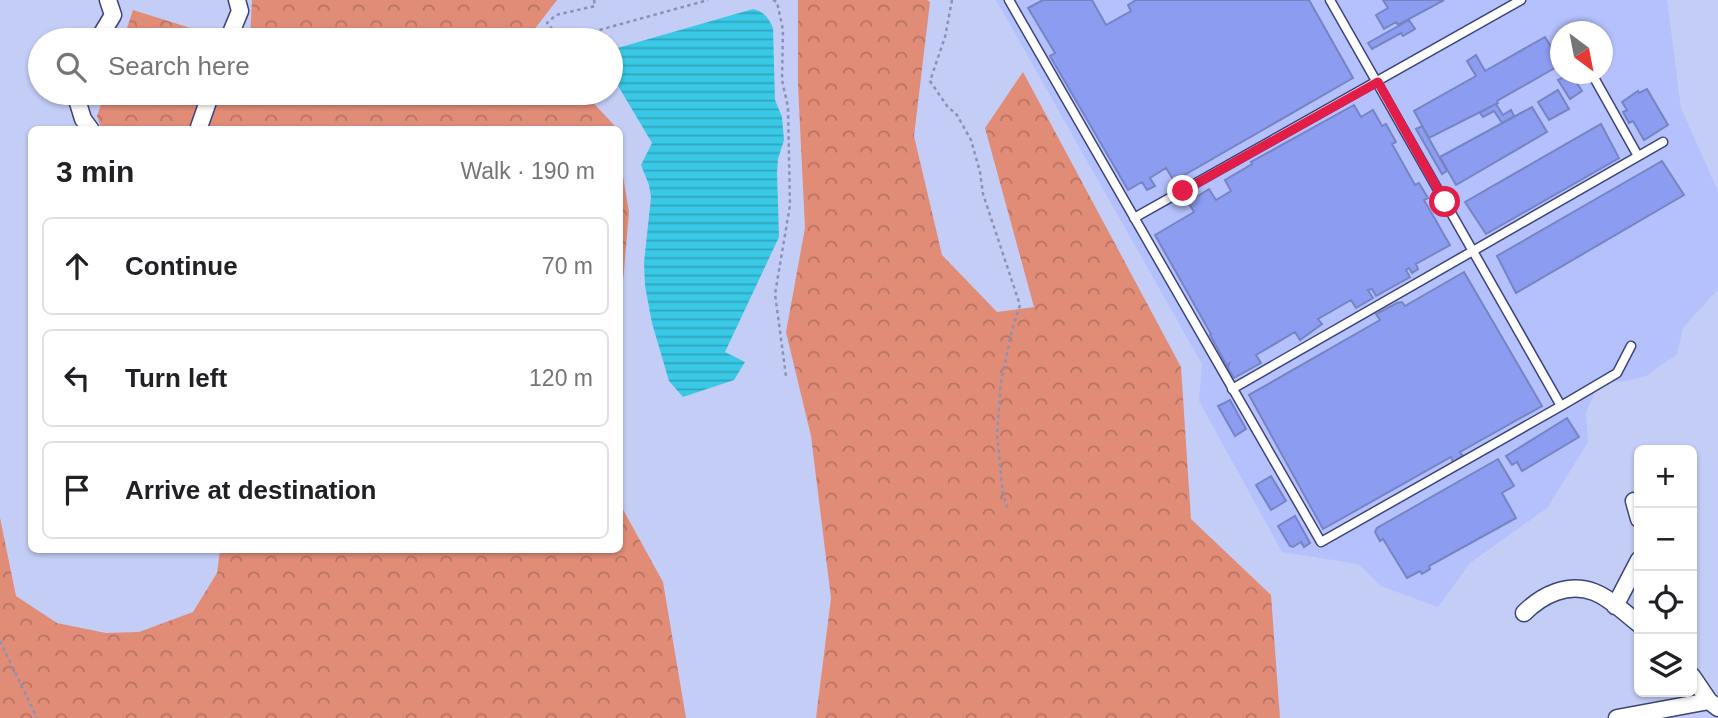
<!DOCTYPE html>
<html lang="en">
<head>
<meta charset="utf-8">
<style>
  :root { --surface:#fff; --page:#f6f6f6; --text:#202124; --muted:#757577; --line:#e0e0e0 }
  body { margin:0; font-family:Helvetica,sans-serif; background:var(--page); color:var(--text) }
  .controls { position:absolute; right:21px; bottom:21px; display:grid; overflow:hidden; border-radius:10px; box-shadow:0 2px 5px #0004 }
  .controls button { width:63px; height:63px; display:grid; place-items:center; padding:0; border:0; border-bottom:2px solid var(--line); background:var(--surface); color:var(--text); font:35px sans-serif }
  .compass { position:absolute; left:1550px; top:21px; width:63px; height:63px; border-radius:50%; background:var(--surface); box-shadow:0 2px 5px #0004; rotate:148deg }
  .stop { position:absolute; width:21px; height:21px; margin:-16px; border:5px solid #e11d48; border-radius:50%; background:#fff }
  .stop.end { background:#e11d48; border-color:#fff; box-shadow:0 2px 7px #0008 }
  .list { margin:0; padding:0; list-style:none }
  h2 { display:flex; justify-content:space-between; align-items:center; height:91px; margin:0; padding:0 28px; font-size:30px }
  h2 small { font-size:23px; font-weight:400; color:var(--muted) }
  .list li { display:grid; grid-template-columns:46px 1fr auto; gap:21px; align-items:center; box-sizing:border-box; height:98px; margin:0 14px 14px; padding:0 14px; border:2px solid var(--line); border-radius:10px }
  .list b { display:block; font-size:26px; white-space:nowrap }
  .list em { font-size:23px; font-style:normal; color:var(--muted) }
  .icon { flex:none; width:38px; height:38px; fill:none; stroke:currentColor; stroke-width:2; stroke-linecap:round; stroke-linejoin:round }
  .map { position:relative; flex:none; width:1718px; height:718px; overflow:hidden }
  .search { position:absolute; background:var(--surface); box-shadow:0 2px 5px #0004; left:28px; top:28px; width:595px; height:77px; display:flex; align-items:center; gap:18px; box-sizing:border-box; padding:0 24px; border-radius:38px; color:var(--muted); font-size:26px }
  .panel { position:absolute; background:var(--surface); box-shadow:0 2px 5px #0004; left:28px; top:126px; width:595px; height:427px; border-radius:10px }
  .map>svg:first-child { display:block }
</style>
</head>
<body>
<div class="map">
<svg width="1718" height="718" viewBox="0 0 1718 718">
  <defs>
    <pattern id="forest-crowns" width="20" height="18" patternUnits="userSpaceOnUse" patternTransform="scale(1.75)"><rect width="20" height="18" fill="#e18c77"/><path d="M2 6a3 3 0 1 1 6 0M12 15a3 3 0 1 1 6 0" fill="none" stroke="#b77364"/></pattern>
    <pattern id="water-rules" width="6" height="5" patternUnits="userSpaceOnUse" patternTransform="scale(1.75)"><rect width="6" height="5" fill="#39c9e6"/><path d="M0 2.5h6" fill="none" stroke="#31a4bd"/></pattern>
  </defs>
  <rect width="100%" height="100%" fill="#c3cdf6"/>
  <path fill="#b4c1fd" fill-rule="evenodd" d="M996,0H1667L1681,108L1718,191V289L1683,328L1677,354L1646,376L1626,381L1608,382L1596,390L1586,412L1588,442L1547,508L1470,563L1438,607L1381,586L1358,564L1282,552L1199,401L1202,364ZM1560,32H1602V74H1560Z"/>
  <path fill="url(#forest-crowns)" d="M252,0H557L530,35L535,40H250Z
    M798,0H927L930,2L914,136L942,255L997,312L1034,307L985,128L1023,72L1181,367L1191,519L1271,595L1280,718H816L831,598L811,436L786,332L805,228L798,85Z
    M133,10L229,40H123Z
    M105,93H584L614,125V129L102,130L97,116Z
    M620,159L629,212L620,316Z
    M620,504L663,582L686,718H0V518L16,596L57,623L106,633L139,632L193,612L217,573L220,550H620Z"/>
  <path fill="url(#water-rules)" d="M753,9C764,12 768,17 773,28L775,100L782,117L784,140L778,159L777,173L779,237L725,352L745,362L734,380L683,397L669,381L652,323L645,286L644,263L651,197L649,185L641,165L652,143L611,74V52L614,49Z"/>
  <path fill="#8c9cf0" stroke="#7784c3" stroke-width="2" d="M1043,0H1092L1106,25L1131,11L1128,5L1136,0H1309L1353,78L1174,181L1166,168L1150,178L1155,186L1147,190L1142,182L1128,190L1050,56L1055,53L1028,8Z
    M1383,0H1444L1398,25L1396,22L1384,29L1376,15L1388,8Z
    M1409,20L1415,29L1403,36L1401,33L1372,49L1368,43Z
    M1545,37L1552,48L1558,44L1560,49V65L1497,101L1498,103L1429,138L1414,111L1476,76L1467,61L1476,55L1485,71Z
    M1571,74L1582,91L1570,99L1558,80Z
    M1647,89L1668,125L1644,140L1633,121L1629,123L1623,112L1627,110L1622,102L1638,91L1639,93Z
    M1558,90L1569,109L1549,120L1538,102Z
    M1496,104L1503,115L1511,110L1514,116L1502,123L1494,111L1483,117L1480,113Z
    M1354,105L1361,117L1373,110L1382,126L1386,124L1396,142L1392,144L1415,185L1419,183L1428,198L1424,200L1450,245L1416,264L1418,269L1412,273L1409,268L1406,270L1410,277L1376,296L1372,289L1368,290L1373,298L1356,308L1351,300L1318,319L1322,324L1300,340L1295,332L1256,355L1261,363L1234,378L1228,368L1229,364L1227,366L1210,335L1211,334L1155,235L1194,212L1188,202L1209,189L1216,200L1231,191L1225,180L1252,164L1251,162Z
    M1532,107L1547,132L1456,185L1440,157Z
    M1601,124L1619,158L1486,234L1465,202Z
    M1422,126L1447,171L1442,174L1416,129Z
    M1662,161L1684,195L1516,293L1497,256Z
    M1464,272L1542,406L1460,452L1463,456L1453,462L1451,457L1323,529L1249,395L1380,320L1376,314L1397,303L1402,302L1405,306Z
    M1230,400L1246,429L1235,436L1218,406Z
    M1567,418L1579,437L1522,471L1517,462L1512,465L1506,456Z
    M1498,459L1514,486L1502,493L1516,518L1429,566L1430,569L1422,574L1420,571L1407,578L1383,539L1380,541L1375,532L1377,528Z
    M1271,476L1286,501L1271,510L1256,485Z
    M1295,516L1310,543L1304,547L1301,542L1293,547L1290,546L1278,526Z"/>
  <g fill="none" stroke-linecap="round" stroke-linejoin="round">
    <g stroke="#3b447d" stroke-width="11">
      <path id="lane" d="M1009,0L1321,542L1561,406L1330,0
        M1592,74L1638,156
        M1134,218L1521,0
        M1232,389L1663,142
        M1561,406L1617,373L1631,346"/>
    </g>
    <g stroke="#3b447d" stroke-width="19">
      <path id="street" d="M98,40L113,15L108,0
        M228,40L240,11L237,0
        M75,93L83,119L91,130
        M198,130L211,93
        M1634,501L1639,519
        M1615,606L1639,560
        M1524,613C1542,595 1568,582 1594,592C1610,598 1626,614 1639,624
        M1692,676L1709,701L1718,708
        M1617,718L1709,701"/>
    </g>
    <path stroke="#8a92b6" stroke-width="2.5" stroke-dasharray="3.5 3.5" stroke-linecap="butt" d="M594,0L595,6L556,15L547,23L561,39L574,37L708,0
      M773,0L777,2L783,30L782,80L788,107L790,205L775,294L786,376
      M952,0L945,37L930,81L947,106L957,115L971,140L980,172L983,194L1020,305L1012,330L1001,382L997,434L1003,495L1008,509
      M0,641L37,718"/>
    <use href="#lane" stroke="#fff" stroke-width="8"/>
    <use href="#street" stroke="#fff" stroke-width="16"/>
  </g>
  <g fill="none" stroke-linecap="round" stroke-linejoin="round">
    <path stroke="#e11d48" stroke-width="9" d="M1183,191L1378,82L1445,202"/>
  </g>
</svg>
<div class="controls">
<button>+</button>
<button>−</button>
<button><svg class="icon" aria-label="locate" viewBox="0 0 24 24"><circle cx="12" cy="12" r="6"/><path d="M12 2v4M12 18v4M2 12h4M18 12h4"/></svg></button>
<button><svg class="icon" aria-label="layers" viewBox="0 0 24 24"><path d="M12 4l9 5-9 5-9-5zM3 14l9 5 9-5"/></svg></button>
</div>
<svg class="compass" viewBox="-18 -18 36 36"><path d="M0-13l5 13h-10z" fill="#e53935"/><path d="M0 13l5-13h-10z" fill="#757577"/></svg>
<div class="stop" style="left:1445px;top:202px"></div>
<div class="stop end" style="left:1183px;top:191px"></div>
<div class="search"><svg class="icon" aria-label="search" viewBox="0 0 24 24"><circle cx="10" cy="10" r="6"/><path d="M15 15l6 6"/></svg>Search here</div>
<section class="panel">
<h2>3 min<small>Walk · 190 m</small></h2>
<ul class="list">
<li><svg class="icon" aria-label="ahead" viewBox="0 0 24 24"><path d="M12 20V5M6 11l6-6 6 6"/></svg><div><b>Continue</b></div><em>70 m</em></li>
<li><svg class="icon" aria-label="left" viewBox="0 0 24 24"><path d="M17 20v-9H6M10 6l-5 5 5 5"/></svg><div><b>Turn left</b></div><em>120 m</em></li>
<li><svg class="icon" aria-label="arrive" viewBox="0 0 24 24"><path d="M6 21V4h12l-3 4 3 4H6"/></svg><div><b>Arrive at destination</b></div></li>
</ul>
</section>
</div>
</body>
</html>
